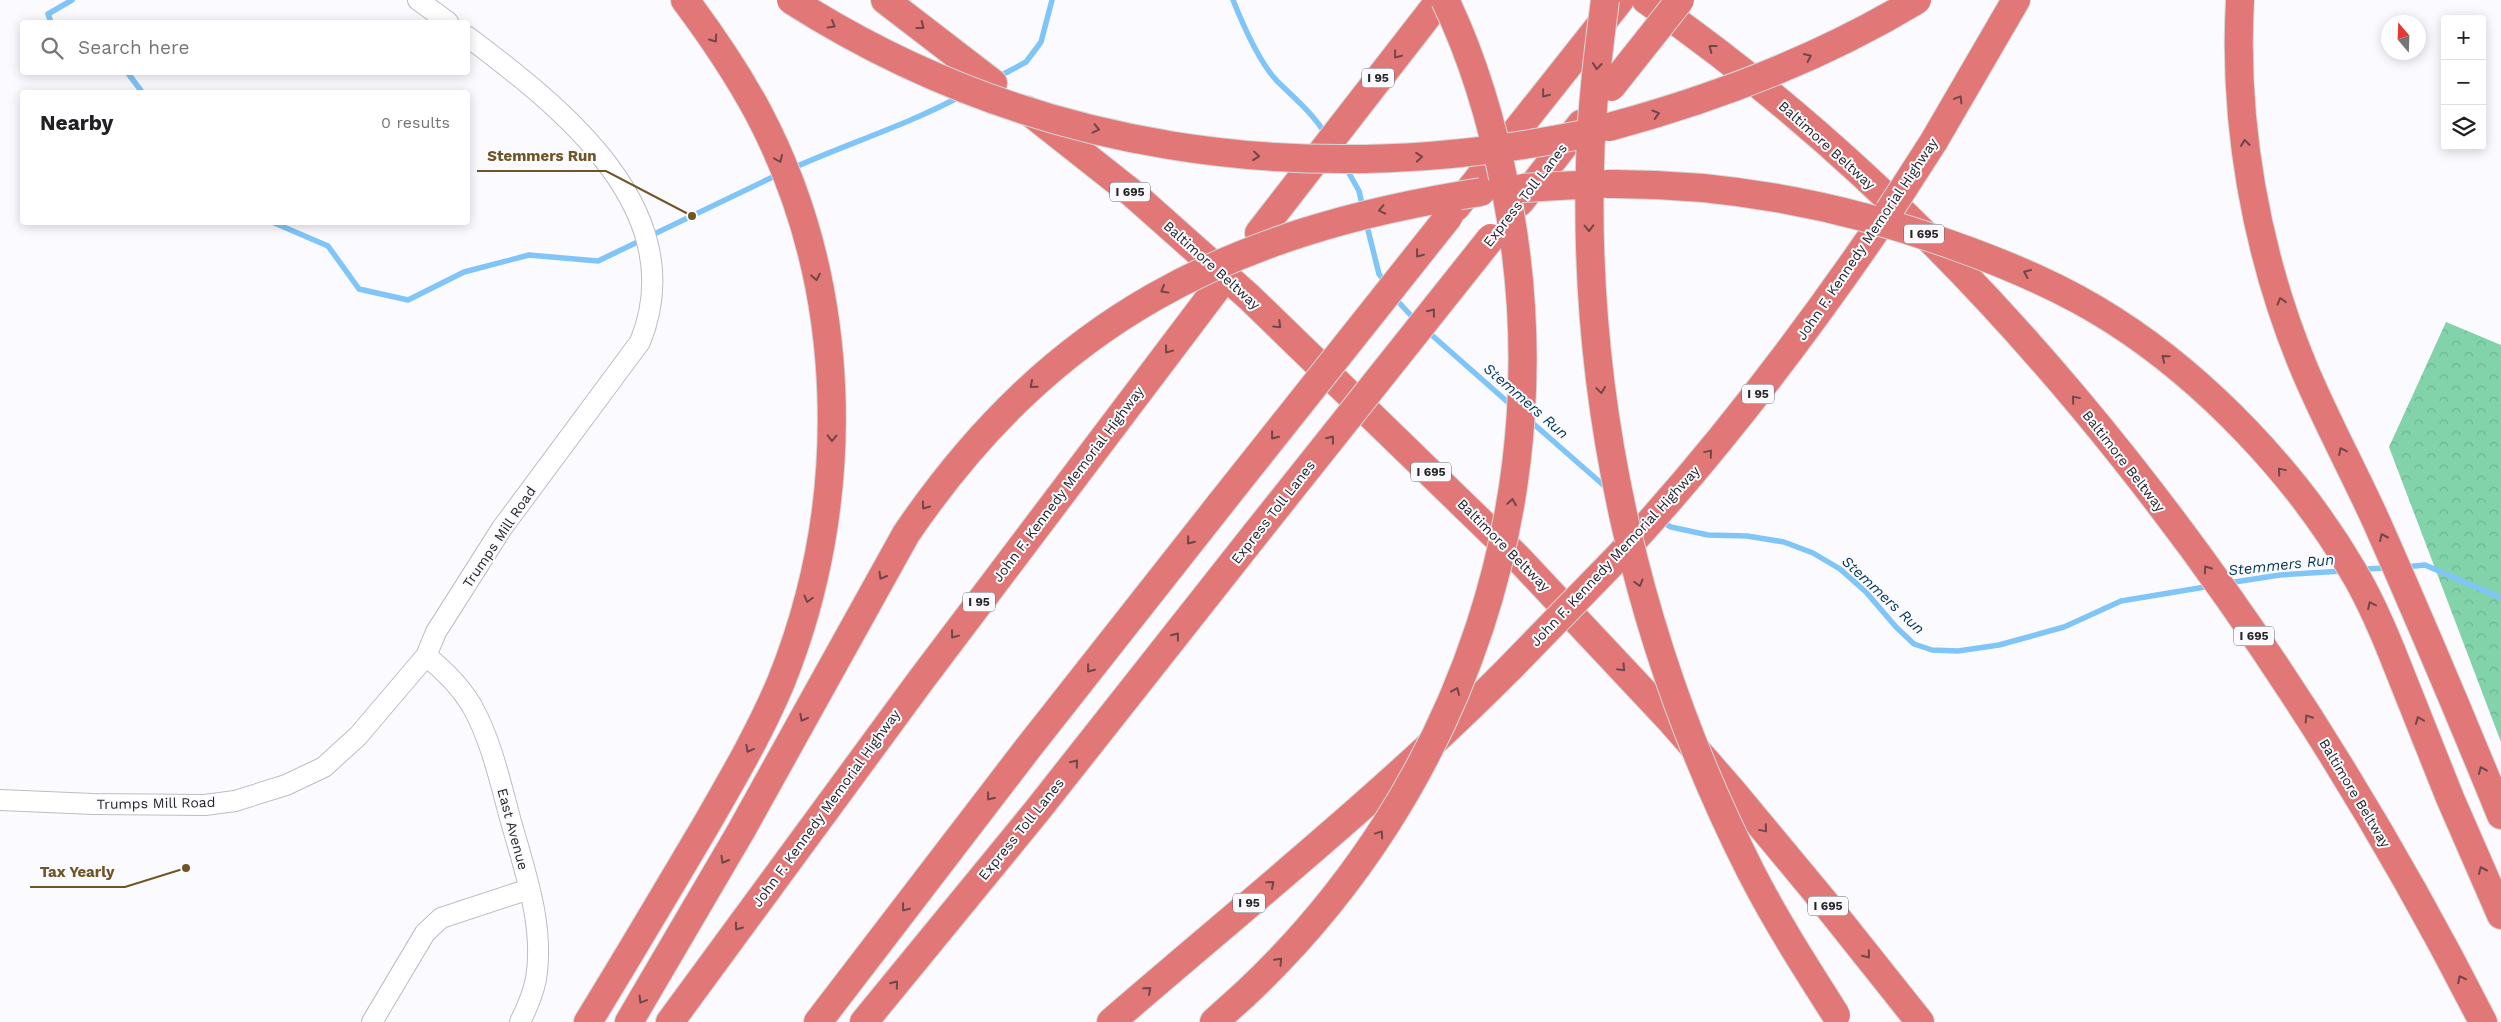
<!DOCTYPE html>
<html lang="en">
<head>
<meta charset="utf-8">
<style>
  :root { --surface:#fff; --page:#f2f2f2; --text:#202124; --muted:#757577; --line:#e0e0e0 }
  body { margin:0; font-family:"Work Sans",sans-serif; background:var(--page); color:var(--text) }
  .controls { position:absolute; right:15px; top:15px; display:grid; overflow:hidden; border-radius:5px; box-shadow:0 2px 12px #0003 }
  .controls button { width:45px; height:45px; display:grid; place-items:center; padding:0; border:0; border-bottom:1px solid var(--line); background:var(--surface); color:var(--text); font:25px sans-serif }
  .compass { position:absolute; left:2381px; top:15px; width:45px; height:45px; border-radius:50%; background:var(--surface); box-shadow:0 2px 12px #0003; rotate:341deg }
  .list { margin:0; padding:0; list-style:none }
  h2 { display:flex; justify-content:space-between; align-items:center; height:65px; margin:0; padding:0 20px; font-size:21px }
  h2 small { font-size:16px; font-weight:400; color:var(--muted) }
  .icon { flex:none; width:28px; height:28px; fill:none; stroke:currentColor; stroke-width:2; stroke-linecap:round; stroke-linejoin:round }
  .map { position:relative; flex:none; width:2501px; height:1022px; overflow:hidden }
  .search { position:absolute; background:var(--surface); box-shadow:0 2px 12px #0003; left:20px; top:20px; width:450px; height:55px; display:flex; align-items:center; gap:12px; box-sizing:border-box; padding:0 18px; border-radius:5px; color:var(--muted); font-size:19px }
  .panel { position:absolute; background:var(--surface); box-shadow:0 2px 12px #0003; left:20px; top:90px; width:450px; height:135px; border-radius:5px }
  .map>svg:first-child { display:block }
</style>
</head>
<body>
<div class="map">
<svg width="2501" height="1022" viewBox="0 0 2501 1022">
  <defs>
    <pattern id="forest-crowns" width="20" height="18" patternUnits="userSpaceOnUse" patternTransform="scale(1.25)"><rect width="20" height="18" fill="#82d3a9"/><path d="M2 6a3 3 0 1 1 6 0M12 15a3 3 0 1 1 6 0" fill="none" stroke="#70b591"/></pattern>
  </defs>
  <rect width="100%" height="100%" fill="#fbfbff"/>
  <path fill="url(#forest-crowns)" d="M2446,322L2501,345V742L2389,447Z"/>
  <g fill="none" stroke-linecap="round" stroke-linejoin="round">
    <path stroke="#80c5f8" stroke-width="5.5" d="M1233,0C1243,25 1259,62 1277,81C1294,98 1313,113 1326,135
      M51,22L48,14L72,0
      M127,72L142,92
      M998,77L1026,62L1041,42L1052,0
      M1345,166L1359,191L1363,208
      M793,168C849,143 907,125 961,96
      M272,222L328,246L359,289L408,300L464,272L529,255L598,261L779,174
      M1366,222L1379,274L1386,284
      M1393,296L1416,321
      M1426,330L1511,405
      M1528,419L1609,490
      M1660,521L1671,527L1708,535L1747,536L1784,542L1813,553L1840,569L1866,592L1896,627L1914,644L1932,650L1958,651L1999,645L2064,627L2121,601L2211,586
      M2404,567L2425,565L2501,598
      M2362,569L2388,568
      M2228,583L2280,575L2343,571"/>
    <g stroke="#bdbcc6" stroke-width="22">
      <path id="minor" d="M418,0L448,22
        M426,656C444,670 460,686 472,706C491,740 500,781 510,818C524,869 545,925 536,979C533,994 527,1008 520,1022
        M0,800L93,804L205,805L235,801L286,785L324,767L358,736L426,656L436,632L502,528L640,342C694,210 560,106 468,37
        M372,1022L425,933L441,918L529,889"/>
    </g>
    <g stroke="#d8d8d8" stroke-width="30">
      <path id="highway" d="M885,0L993,83
        M1646,0C2005,249 2287,637 2483,1022
        M2240,0C2233,123 2256,252 2303,366C2325,419 2353,470 2377,523C2420,620 2461,717 2501,815
        M1027,110L1132,193L1249,297L1518,558L1672,722L1733,792L1826,904L1920,1022
        M1934,141L2016,0
        M1520,202L1581,124
        M1456,207L1620,0
        M1259,233L1440,0
        M1619,556C1719,448 1807,332 1889,211
        M2391,650L2450,798L2501,915
        M588,1022C628,957 667,891 706,825C733,778 760,732 781,682C854,501 850,286 758,112C737,73 712,36 685,0
        M629,1022L741,831L906,534
        M670,1022L921,680L1220,284
        M818,1022L1028,748L1221,503
        M864,1022L1036,812L1257,532
        M1111,1022C1244,907 1386,793 1510,668
        M1214,1022L1244,995"/>
    </g>
    <use href="#minor" stroke="#fff" stroke-width="20"/>
    <use href="#highway" stroke="#e27778" stroke-width="28"/>
    <g stroke="#d8d8d8" stroke-width="30" stroke-linecap="butt">
      <path id="highway-bridge" d="M791,0C1031,153 1303,190 1580,135
        M1605,0C1598,55 1591,110 1590,165C1583,411 1640,653 1751,872C1776,921 1806,968 1836,1015
        M1611,87L1680,0
        M1609,127C1717,98 1821,58 1917,0
        M1607,184C1727,183 1843,205 1955,246C2011,266 2063,288 2113,320C2207,380 2297,475 2353,571C2368,596 2380,623 2391,650
        M1522,188L1577,185
        M1889,211L1934,141
        M1221,503L1449,216
        M1257,532L1491,238
        M906,534C1052,319 1230,231 1481,192
        M1510,668L1619,556
        M1244,995C1464,789 1565,488 1506,192C1493,126 1474,60 1445,0"/>
    </g>
    <use href="#highway-bridge" stroke="#e27778" stroke-width="28"/>
  </g>
  <defs><path id="oneway-chevron" d="M-2-3.5L2.5 0L-2 3.5" fill="none" stroke-width="1.6" stroke-linecap="round" stroke-linejoin="round" transform="scale(1.25)"/></defs>
  <g stroke="#714649">
    <use href="#oneway-chevron" transform="translate(832 25) rotate(30)"/>
    <use href="#oneway-chevron" transform="translate(921 26) rotate(37)"/>
    <use href="#oneway-chevron" transform="translate(714 39) rotate(55)"/>
    <use href="#oneway-chevron" transform="translate(1712 48) rotate(-143)"/>
    <use href="#oneway-chevron" transform="translate(1397 55) rotate(128)"/>
    <use href="#oneway-chevron" transform="translate(1808 57) rotate(-25)"/>
    <use href="#oneway-chevron" transform="translate(1597 66) rotate(96)"/>
    <use href="#oneway-chevron" transform="translate(1545 94) rotate(129)"/>
    <use href="#oneway-chevron" transform="translate(1959 99) rotate(-59)"/>
    <use href="#oneway-chevron" transform="translate(1656 114) rotate(-16)"/>
    <use href="#oneway-chevron" transform="translate(1096 129) rotate(13)"/>
    <use href="#oneway-chevron" transform="translate(2245 143) rotate(-97)"/>
    <use href="#oneway-chevron" transform="translate(1256 156) rotate(6)"/>
    <use href="#oneway-chevron" transform="translate(1419 157) rotate(-4)"/>
    <use href="#oneway-chevron" transform="translate(779 159) rotate(67)"/>
    <use href="#oneway-chevron" transform="translate(1382 210) rotate(167)"/>
    <use href="#oneway-chevron" transform="translate(1589 228) rotate(89)"/>
    <use href="#oneway-chevron" transform="translate(1419 254) rotate(128)"/>
    <use href="#oneway-chevron" transform="translate(2027 273) rotate(-156)"/>
    <use href="#oneway-chevron" transform="translate(816 277) rotate(79)"/>
    <use href="#oneway-chevron" transform="translate(1164 290) rotate(150)"/>
    <use href="#oneway-chevron" transform="translate(2281 301) rotate(-107)"/>
    <use href="#oneway-chevron" transform="translate(1432 312) rotate(-52)"/>
    <use href="#oneway-chevron" transform="translate(1278 325) rotate(44)"/>
    <use href="#oneway-chevron" transform="translate(1168 350) rotate(127)"/>
    <use href="#oneway-chevron" transform="translate(2165 358) rotate(-141)"/>
    <use href="#oneway-chevron" transform="translate(1033 385) rotate(139)"/>
    <use href="#oneway-chevron" transform="translate(1601 390) rotate(82)"/>
    <use href="#oneway-chevron" transform="translate(2075 399) rotate(-130)"/>
    <use href="#oneway-chevron" transform="translate(1274 436) rotate(128)"/>
    <use href="#oneway-chevron" transform="translate(832 438) rotate(91)"/>
    <use href="#oneway-chevron" transform="translate(1331 439) rotate(-52)"/>
    <use href="#oneway-chevron" transform="translate(2342 451) rotate(-116)"/>
    <use href="#oneway-chevron" transform="translate(1709 453) rotate(-50)"/>
    <use href="#oneway-chevron" transform="translate(2281 471) rotate(-130)"/>
    <use href="#oneway-chevron" transform="translate(1512 502) rotate(-81)"/>
    <use href="#oneway-chevron" transform="translate(925 506) rotate(126)"/>
    <use href="#oneway-chevron" transform="translate(2383 537) rotate(-114)"/>
    <use href="#oneway-chevron" transform="translate(1190 541) rotate(129)"/>
    <use href="#oneway-chevron" transform="translate(2207 569) rotate(-126)"/>
    <use href="#oneway-chevron" transform="translate(882 576) rotate(120)"/>
    <use href="#oneway-chevron" transform="translate(1639 583) rotate(75)"/>
    <use href="#oneway-chevron" transform="translate(808 599) rotate(105)"/>
    <use href="#oneway-chevron" transform="translate(2371 605) rotate(-116)"/>
    <use href="#oneway-chevron" transform="translate(954 635) rotate(127)"/>
    <use href="#oneway-chevron" transform="translate(1176 636) rotate(-52)"/>
    <use href="#oneway-chevron" transform="translate(1622 668) rotate(47)"/>
    <use href="#oneway-chevron" transform="translate(1090 669) rotate(128)"/>
    <use href="#oneway-chevron" transform="translate(1456 691) rotate(-67)"/>
    <use href="#oneway-chevron" transform="translate(803 718) rotate(118)"/>
    <use href="#oneway-chevron" transform="translate(2308 718) rotate(-123)"/>
    <use href="#oneway-chevron" transform="translate(2419 720) rotate(-112)"/>
    <use href="#oneway-chevron" transform="translate(749 749) rotate(119)"/>
    <use href="#oneway-chevron" transform="translate(1075 763) rotate(-51)"/>
    <use href="#oneway-chevron" transform="translate(2482 770) rotate(-113)"/>
    <use href="#oneway-chevron" transform="translate(990 797) rotate(128)"/>
    <use href="#oneway-chevron" transform="translate(1764 829) rotate(50)"/>
    <use href="#oneway-chevron" transform="translate(1380 834) rotate(-56)"/>
    <use href="#oneway-chevron" transform="translate(724 860) rotate(120)"/>
    <use href="#oneway-chevron" transform="translate(2482 870) rotate(-114)"/>
    <use href="#oneway-chevron" transform="translate(1271 884) rotate(-41)"/>
    <use href="#oneway-chevron" transform="translate(905 908) rotate(127)"/>
    <use href="#oneway-chevron" transform="translate(738 927) rotate(126)"/>
    <use href="#oneway-chevron" transform="translate(1867 955) rotate(51)"/>
    <use href="#oneway-chevron" transform="translate(1279 961) rotate(-46)"/>
    <use href="#oneway-chevron" transform="translate(2461 979) rotate(-117)"/>
    <use href="#oneway-chevron" transform="translate(895 984) rotate(-51)"/>
    <use href="#oneway-chevron" transform="translate(1148 990) rotate(-41)"/>
    <use href="#oneway-chevron" transform="translate(642 1000) rotate(121)"/>
  </g>
  <g text-anchor="middle" dominant-baseline="central" stroke-width="4" stroke-linejoin="round" paint-order="stroke">
    <g fill="#fbfbff" stroke="#666569" stroke-width="1">
      <rect x="1362" y="68.5" width="32" height="19" rx="4"/>
      <rect x="1110" y="182.5" width="40" height="19" rx="4"/>
      <rect x="1904" y="224.5" width="40" height="19" rx="4"/>
      <rect x="1742" y="384.5" width="32" height="19" rx="4"/>
      <rect x="1411" y="462.5" width="40" height="19" rx="4"/>
      <rect x="963" y="592.5" width="32" height="19" rx="4"/>
      <rect x="2234" y="626.5" width="40" height="19" rx="4"/>
      <rect x="1233" y="893.5" width="32" height="19" rx="4"/>
      <rect x="1808" y="896.5" width="40" height="19" rx="4"/>
    </g>
    <g font-size="12" font-weight="bold" fill="#262529">
      <text x="1378" y="78">I 95</text>
      <text x="1130" y="192">I 695</text>
      <text x="1924" y="234">I 695</text>
      <text x="1758" y="394">I 95</text>
      <text x="1431" y="472">I 695</text>
      <text x="979" y="602">I 95</text>
      <text x="2254" y="636">I 695</text>
      <text x="1249" y="903">I 95</text>
      <text x="1828" y="906">I 695</text>
    </g>
    <g font-size="14" fill="#262529" stroke="#fbfbff">
      <text transform="translate(1827 145) rotate(42)">Baltimore Beltway</text>
      <text transform="translate(1525 195) rotate(-52)">Express Toll Lanes</text>
      <text transform="translate(1867 239) rotate(-56)">John F. Kennedy Memorial Highway</text>
      <text transform="translate(1212 265) rotate(42)">Baltimore Beltway</text>
      <text transform="translate(2124 461) rotate(52)">Baltimore Beltway</text>
      <text transform="translate(1068 484) rotate(-53)">John F. Kennedy Memorial Highway</text>
      <text transform="translate(1273 512) rotate(-52)">Express Toll Lanes</text>
      <text transform="translate(499 537) rotate(-56)">Trumps Mill Road</text>
      <text transform="translate(1504 545) rotate(45)">Baltimore Beltway</text>
      <text transform="translate(1615 556) rotate(-47)">John F. Kennedy Memorial Highway</text>
      <text transform="translate(2355 793) rotate(59)">Baltimore Beltway</text>
      <text transform="translate(156 803) rotate(-1)">Trumps Mill Road</text>
      <text transform="translate(826 808) rotate(-54)">John F. Kennedy Memorial Highway</text>
      <text transform="translate(513 829) rotate(75)">East Avenue</text>
      <text transform="translate(1021 829) rotate(-51)">Express Toll Lanes</text>
    </g>
    <g font-size="15" font-style="italic" fill="#003959" stroke="#fbfbff">
      <text transform="translate(1526 401) rotate(41)">Stemmers Run</text>
      <text transform="translate(2281 565) rotate(-6)">Stemmers Run</text>
      <text transform="translate(1883 595) rotate(43)">Stemmers Run</text>
    </g>
  </g>
  <path fill="none" stroke="#6e5526" stroke-width="2" d="M692 216L606 171H477M186 868L125 887H30"/>
  <g fill="#6e5526" stroke="#fbfbff" stroke-width="2">
    <circle cx="692" cy="216" r="5"/>
    <circle cx="186" cy="868" r="5"/>
  </g>
  <g font-size="15" text-anchor="middle" font-weight="bold" fill="#6e5526" stroke="#fbfbff" stroke-width="4" stroke-linejoin="round" paint-order="stroke">
    <text x="542" y="161">Stemmers Run</text>
    <text x="77" y="877">Tax Yearly</text>
  </g>
</svg>
<div class="controls">
<button>+</button>
<button>−</button>
<button><svg class="icon" aria-label="layers" viewBox="0 0 24 24"><path d="M12 4l9 5-9 5-9-5zM3 14l9 5 9-5"/></svg></button>
</div>
<svg class="compass" viewBox="-18 -18 36 36"><path d="M0-13l5 13h-10z" fill="#e53935"/><path d="M0 13l5-13h-10z" fill="#757577"/></svg>
<div class="search"><svg class="icon" aria-label="search" viewBox="0 0 24 24"><circle cx="10" cy="10" r="6"/><path d="M15 15l6 6"/></svg>Search here</div>
<section class="panel">
<h2>Nearby<small>0 results</small></h2>
<ul class="list">
</ul>
</section>
</div>
</body>
</html>
